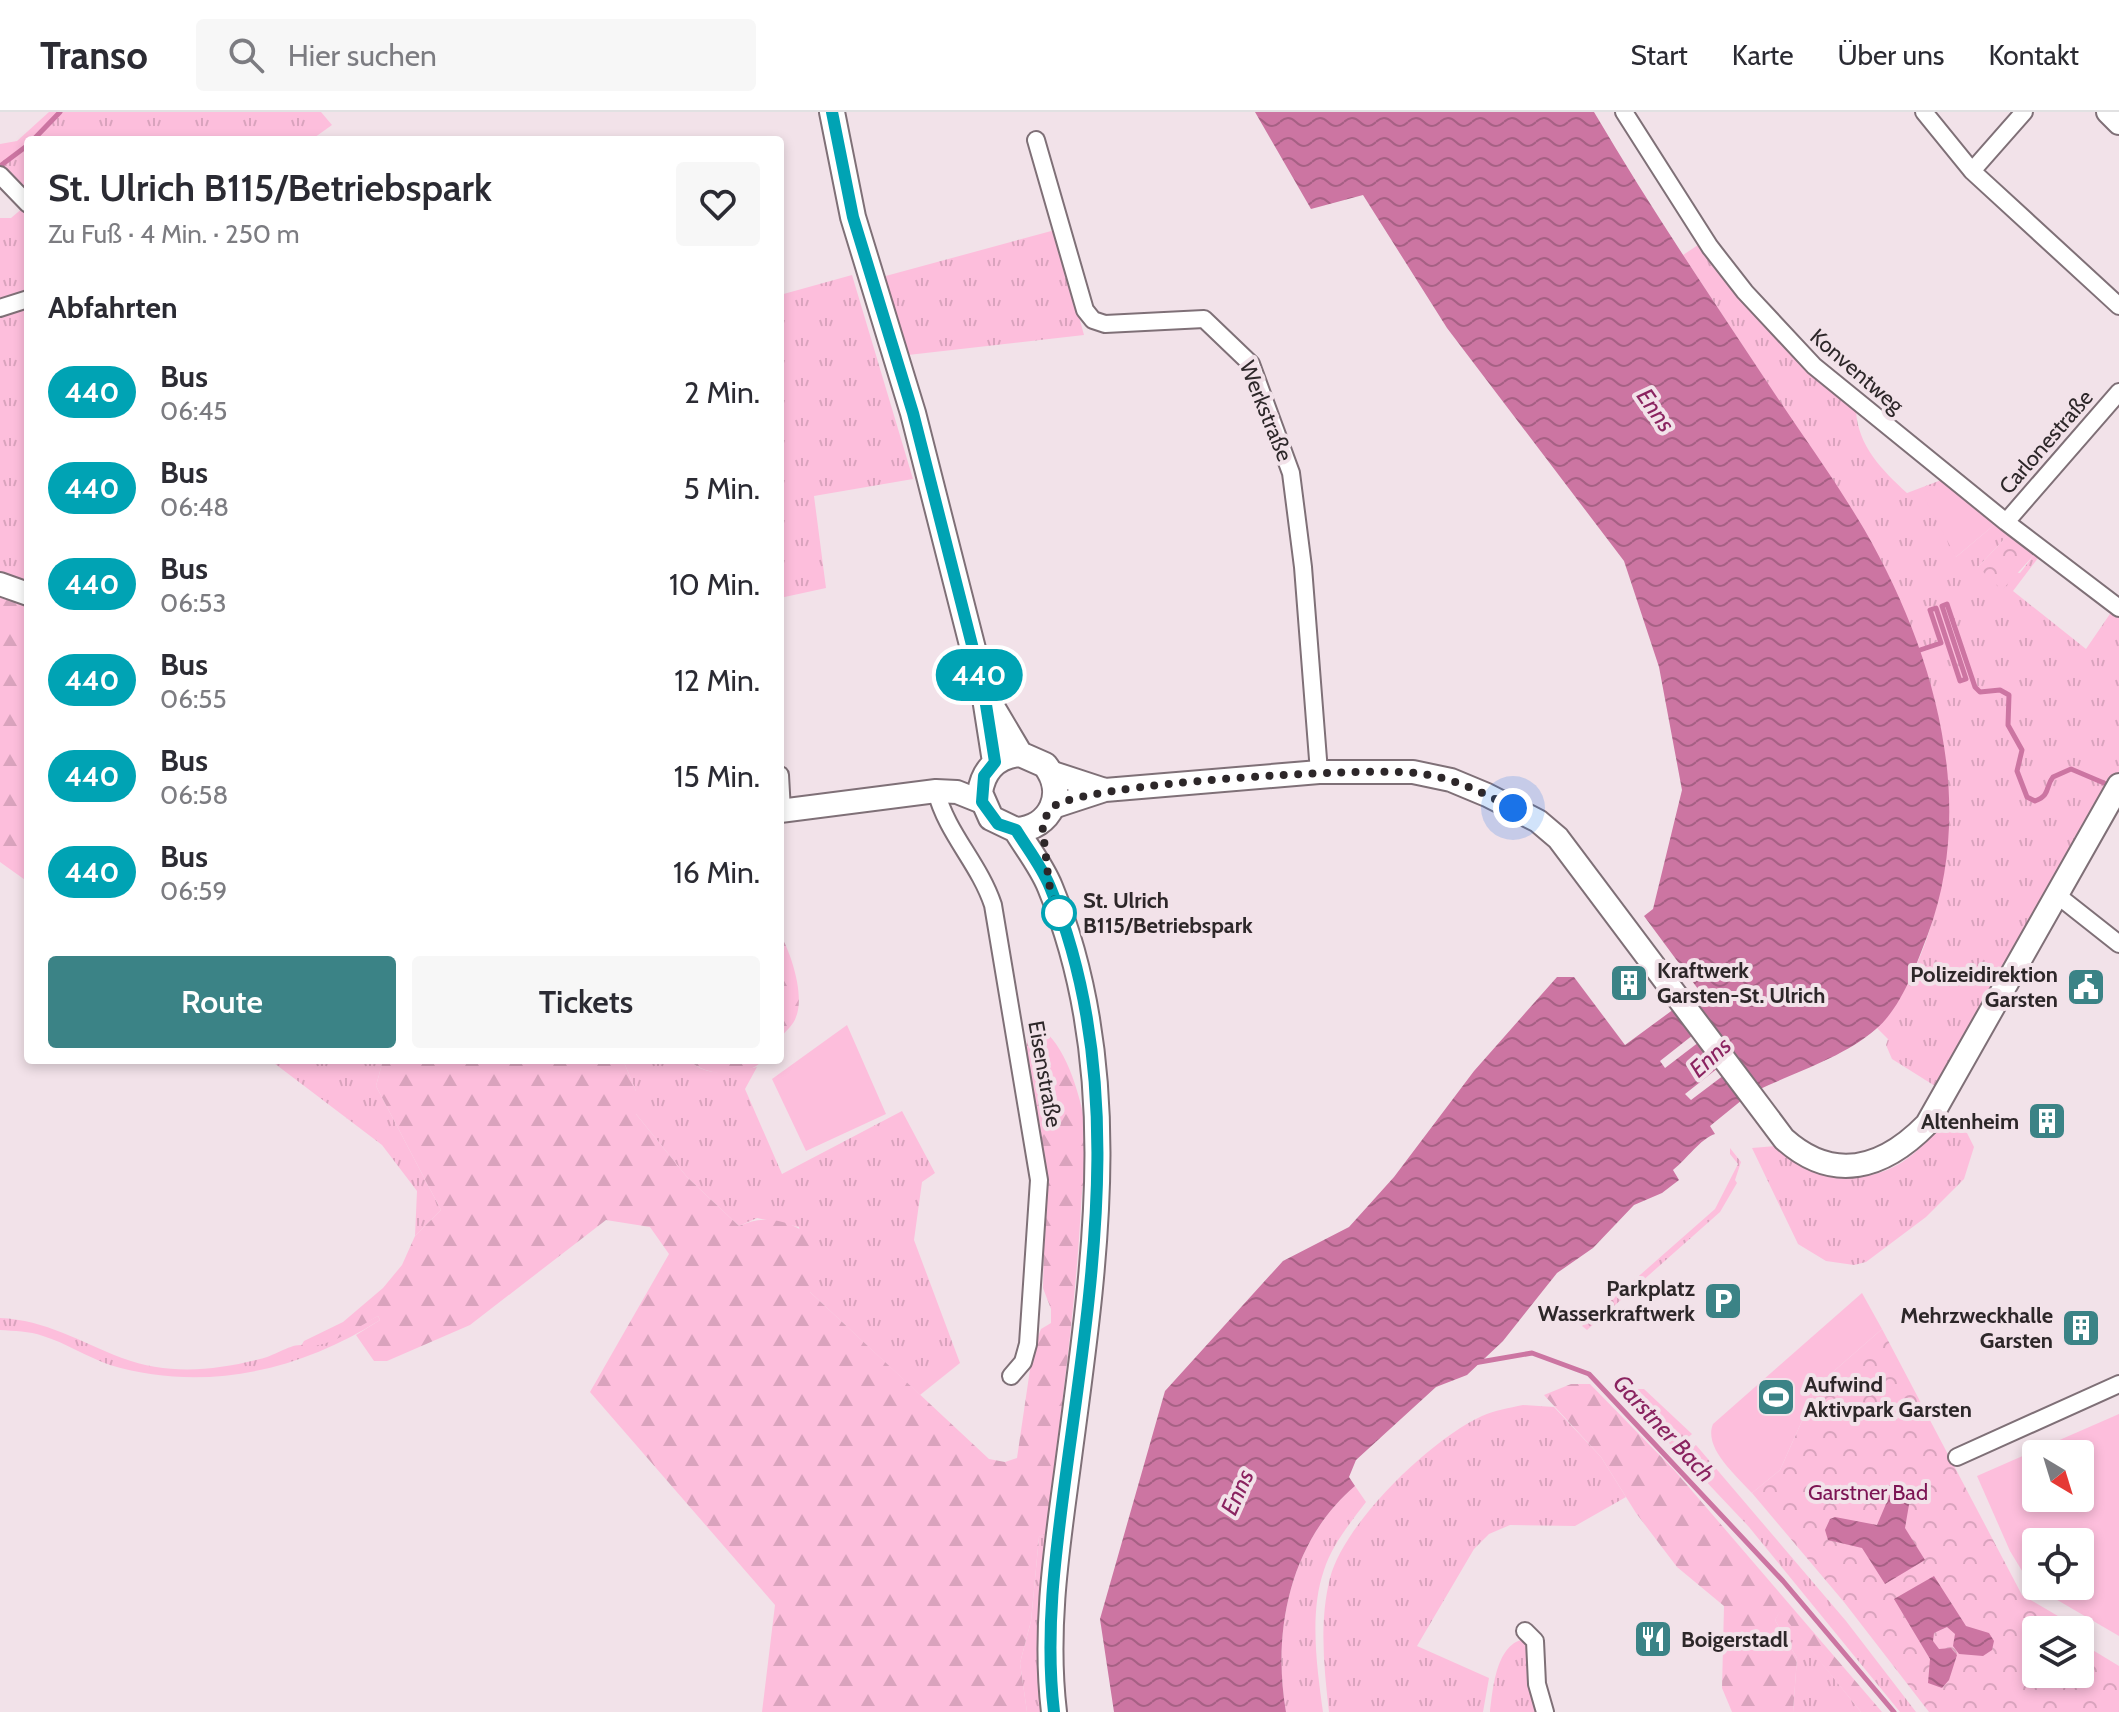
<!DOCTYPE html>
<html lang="de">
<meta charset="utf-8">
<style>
:root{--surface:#fff;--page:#f7f7f7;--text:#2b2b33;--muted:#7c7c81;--line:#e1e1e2;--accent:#3b8386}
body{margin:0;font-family:Cabin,sans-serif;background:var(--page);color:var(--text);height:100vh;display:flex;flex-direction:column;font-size:30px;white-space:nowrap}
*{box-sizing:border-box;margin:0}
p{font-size:26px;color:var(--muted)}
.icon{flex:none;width:44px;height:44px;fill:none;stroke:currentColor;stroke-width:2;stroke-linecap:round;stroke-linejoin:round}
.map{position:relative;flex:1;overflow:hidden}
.details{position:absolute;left:24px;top:24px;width:760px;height:928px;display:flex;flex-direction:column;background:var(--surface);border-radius:8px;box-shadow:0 4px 12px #0003}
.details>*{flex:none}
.badge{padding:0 16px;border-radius:26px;font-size:28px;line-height:52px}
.needle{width:52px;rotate:142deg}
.tools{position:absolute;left:2022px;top:1328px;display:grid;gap:16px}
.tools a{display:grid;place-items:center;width:72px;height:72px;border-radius:8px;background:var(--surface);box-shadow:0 4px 12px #0003;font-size:40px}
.you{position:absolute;width:40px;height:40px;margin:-20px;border:6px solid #fff;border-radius:50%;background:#1a73e8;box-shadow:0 0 0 12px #1a73e833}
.map>.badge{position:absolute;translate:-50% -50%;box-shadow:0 0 0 4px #fff}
h2{padding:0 24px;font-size:30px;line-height:72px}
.round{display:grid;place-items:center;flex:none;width:84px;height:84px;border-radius:8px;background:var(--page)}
.overview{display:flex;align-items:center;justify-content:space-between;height:136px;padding:0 24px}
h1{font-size:38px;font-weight:600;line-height:60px}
.cta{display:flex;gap:16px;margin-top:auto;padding:16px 24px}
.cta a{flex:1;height:92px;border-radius:8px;background:var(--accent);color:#fff;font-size:32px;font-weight:600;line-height:92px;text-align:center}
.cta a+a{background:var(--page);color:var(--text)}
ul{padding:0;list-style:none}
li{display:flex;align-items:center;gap:24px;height:96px;padding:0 24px}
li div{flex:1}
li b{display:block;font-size:30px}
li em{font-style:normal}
li .badge{min-width:88px;font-weight:700;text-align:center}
header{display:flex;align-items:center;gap:48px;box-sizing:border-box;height:112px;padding:0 40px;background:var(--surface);border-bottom:2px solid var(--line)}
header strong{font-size:38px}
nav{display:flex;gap:44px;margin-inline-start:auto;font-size:28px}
.search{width:560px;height:72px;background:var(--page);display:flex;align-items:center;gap:20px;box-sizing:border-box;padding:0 28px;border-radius:8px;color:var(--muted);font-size:30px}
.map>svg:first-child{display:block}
.grass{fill:url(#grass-tufts)}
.forest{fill:url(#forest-firs)}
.park{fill:url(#park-crowns);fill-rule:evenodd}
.pitch{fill:#fdbedc;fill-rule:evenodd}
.water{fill:url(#water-waves)}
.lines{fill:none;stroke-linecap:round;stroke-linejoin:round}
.stream{stroke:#cc75a2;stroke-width:5}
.street-casing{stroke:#7f7077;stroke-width:20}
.secondary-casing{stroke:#7f7077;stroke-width:26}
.primary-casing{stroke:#7f7077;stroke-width:28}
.street{stroke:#fff;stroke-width:16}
.secondary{stroke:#fff;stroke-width:22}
.primary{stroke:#fff;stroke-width:24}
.line-casing{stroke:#fff;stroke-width:18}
.line{stroke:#00a3b4;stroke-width:12}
.walk{stroke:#2d2729;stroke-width:8;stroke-dasharray:0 14.4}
.stop-dot{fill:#fff;stroke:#00a3b4;stroke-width:4}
.labels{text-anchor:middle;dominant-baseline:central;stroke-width:8;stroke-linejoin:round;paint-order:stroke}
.street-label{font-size:22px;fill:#2d2729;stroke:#f2e2e9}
.stop-label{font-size:22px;font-weight:bold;fill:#2d2729;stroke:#f2e2e9;text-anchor:start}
.poi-label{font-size:22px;font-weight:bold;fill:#2d2729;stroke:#f2e2e9;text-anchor:end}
.park-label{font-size:22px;fill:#7c1454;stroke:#f2e2e9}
.water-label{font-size:24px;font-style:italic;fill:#8a2360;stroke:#f2e2e9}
</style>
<header>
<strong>Transo</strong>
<div class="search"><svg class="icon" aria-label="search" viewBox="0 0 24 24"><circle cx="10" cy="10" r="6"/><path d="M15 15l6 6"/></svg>Hier suchen</div>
<nav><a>Start</a><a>Karte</a><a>Über uns</a><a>Kontakt</a></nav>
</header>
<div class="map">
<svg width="2119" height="1600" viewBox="0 0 2119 1600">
<defs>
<pattern id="grass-tufts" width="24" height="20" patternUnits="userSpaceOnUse" patternTransform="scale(2)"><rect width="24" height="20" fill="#fdbedc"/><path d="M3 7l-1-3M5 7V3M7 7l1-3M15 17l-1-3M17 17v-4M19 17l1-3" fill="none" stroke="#d9a3bd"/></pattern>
<pattern id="forest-firs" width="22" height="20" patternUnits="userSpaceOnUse" patternTransform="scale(2)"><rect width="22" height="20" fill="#fdbedc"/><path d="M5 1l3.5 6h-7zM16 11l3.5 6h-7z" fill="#d9a3bd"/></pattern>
<pattern id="park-crowns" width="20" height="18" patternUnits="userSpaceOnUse" patternTransform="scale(2)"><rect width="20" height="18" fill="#fdbedc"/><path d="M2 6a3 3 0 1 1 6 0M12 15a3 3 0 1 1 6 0" fill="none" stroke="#d9a3bd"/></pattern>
<pattern id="water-waves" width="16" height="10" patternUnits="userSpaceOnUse" patternTransform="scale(2)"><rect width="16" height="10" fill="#cc75a2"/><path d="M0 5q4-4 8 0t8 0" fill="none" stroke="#a66084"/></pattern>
</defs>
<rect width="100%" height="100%" fill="#f2e2e9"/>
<path class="grass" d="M49 0H321L332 13 311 28H28V85L0 57V32L17 29Z
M24 95 28 99V476L0 466V106H11Z
M1055 118 1084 223 908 243 882 165Z
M1701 131 1811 258 1856 299C1858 334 1882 358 1907 381L1944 367 1956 445 1994 413 2009 422 1978 455 2020 461 2034 443 2038 446 2013 479 2086 537 2112 499 2119 504V659L1943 970 1935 974 1892 947 1886 933 1888 927 1877 916C1911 878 1931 824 1941 774 1974 596 1890 457 1796 315 1759 258 1721 201 1683 143Z
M852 163 913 367 814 384 826 476 780 486V183Z
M270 948H383L376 974 441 1098 415 1124 417 1079 382 1033Z
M623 948H689C708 967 734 960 757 955L745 977 782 1062 902 999 935 1061 922 1070 914 1128 960 1251 920 1283 810 1180 799 1115 757 1106 739 1114 687 1065 636 1002V979Z
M1939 1013H1963L1974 1035 1964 1067 1926 1105 1866 1150 1854 1153 1826 1149 1798 1132 1752 1036 1776 1034C1837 1079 1895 1076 1939 1013Z
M1730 1036 1741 1050 1735 1068 1737 1071 1720 1100 1587 1218 1582 1214 1715 1097 1738 1052 1730 1042Z
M378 1204 380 1208C299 1259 204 1281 110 1253 87 1245 66 1231 43 1224 29 1219 14 1219 0 1218V1206C46 1208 80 1230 122 1246 168 1263 213 1259 260 1247 272 1245 289 1233 300 1233 328 1232 352 1218 378 1204Z
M1523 1293 1554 1295 1601 1345 1626 1385 1575 1414 1510 1413 1489 1422 1474 1437 1417 1534 1489 1566 1483 1600H1329C1324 1556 1319 1510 1330 1466 1344 1411 1431 1327 1482 1304 1495 1298 1509 1296 1523 1293Z
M1696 1333 1846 1509 1916 1600H1900L1749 1415 1683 1345Z
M1355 1374 1366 1390C1350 1411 1332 1433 1324 1458 1309 1501 1317 1556 1323 1600H1286C1272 1519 1290 1429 1355 1374Z
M1046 1422 1043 1600H1027L1020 1551 1031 1509 1039 1425Z
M1780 1499 1861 1600H1793L1797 1546 1775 1508Z
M1526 1527 1542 1600H1490C1493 1577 1496 1530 1526 1527Z"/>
<path class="forest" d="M0 483 28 492V770L0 750Z
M780 822C791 841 805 883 796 905 794 912 785 920 780 926Z
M1039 914C1066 934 1078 977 1085 1010 1090 1035 1082 1069 1081 1095 1075 1205 1059 1312 1046 1422L1039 1425 1031 1509 1020 1551 1027 1600H762L775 1493 590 1280 669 1142 650 1115 606 1108 470 1213 387 1249H374L356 1223 380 1208 378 1204C356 1216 326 1238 301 1234L304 1229 343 1210 383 1176 402 1153 415 1124 441 1098 376 974 383 948H623L636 979V1002L687 1065 739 1114C765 1102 791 1108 812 1126L810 1180 989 1347 1005 1350 1017 1346 1033 1237 1041 1217 1051 1211V1197L1043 1176 1045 1079 1026 936 1029 919Z
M689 948H763C747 967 705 965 689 948Z
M1571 1272H1590L1675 1359 1882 1600H1861L1780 1500 1775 1508 1797 1546 1793 1600H1732L1722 1576 1724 1494 1677 1455 1636 1401 1601 1345 1544 1283Z
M1633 1277H1644L1692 1322 1675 1337 1625 1287Z"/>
<path class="park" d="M2009 422 2034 443 2002 478 1978 455Z
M1882 1217 2022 1483 2092 1524 2086 1534 2119 1554V1600H1929L1844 1490 1752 1381 1780 1358 1818 1273ZM2036 1518H2080V1562H2036Z"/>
<path class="pitch" d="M1946 368 1994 413 1956 445 1923 383Z
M847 913 886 1002 806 1039 772 967Z
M1862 1181 1882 1217 1818 1273 1780 1358 1752 1381C1737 1364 1703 1336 1713 1312Z
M2119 1302V1524L2030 1472 2010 1439 1977 1364ZM2036 1342H2080V1386H2036ZM2036 1430H2080V1474H2036Z"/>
<path class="water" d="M1255 0H1594C1648 92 1708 181 1767 270 1799 319 1834 366 1864 417 1933 536 1978 688 1928 822 1916 853 1902 895 1876 917 1844 945 1796 960 1758 978L1688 886 1698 877 1644 804 1653 797 1682 678 1659 555 1624 449 1447 216 1363 83 1311 97Z
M1557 865H1574L1625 933 1674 897 1693 923 1660 949 1665 956 1699 930 1718 956 1685 982 1691 988 1724 963 1742 988 1710 1014 1715 1022C1700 1027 1687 1047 1673 1058L1679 1068 1662 1081 1634 1093 1593 1136 1557 1161 1503 1229 1467 1263 1436 1275 1356 1348 1349 1365 1355 1374C1290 1429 1272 1519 1286 1600H1114L1100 1507 1165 1279 1283 1149 1349 1115 1394 1065 1474 959Z
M1904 1371 1911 1381 1905 1416 1925 1448 1885 1472 1862 1436 1828 1428 1825 1418 1830 1407 1835 1405 1877 1413 1894 1373Z
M1934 1464 1966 1514 1989 1521 1994 1529 1992 1538 1983 1544 1959 1542 1953 1534 1955 1522 1947 1515 1934 1521 1933 1529 1939 1537 1951 1536 1957 1543 1949 1568 1942 1576 1928 1571 1930 1547 1894 1487Z"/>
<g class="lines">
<path class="stream" d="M33 28 60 0
M0 54 28 33
M1920 538 1941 531 1930 498 1936 496 1960 569 1966 567 1942 494 1947 492 1975 575 1980 580 2000 578 2009 583 2008 613 2022 638 2017 659 2027 685 2035 689C2051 683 2045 675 2053 665L2071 657 2104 671
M1474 1251 1532 1241 1589 1262 1783 1469 1894 1600"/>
<defs>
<path id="street" d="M1624 0 1710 135 1745 180 1814 254 2006 410 2119 496
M1924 0 1972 59 2119 194
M1036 28 1085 198 1093 208 1105 212 1204 207 1251 252 1291 361 1303 455 1319 660
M1972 59 2024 0
M0 63 28 92
M0 196 28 187
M2006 410 2119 280
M780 663 782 699
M936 679C947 722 979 751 993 793L1039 1068 1028 1232 1023 1250 1011 1264
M2057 783 2119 832
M1957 1345 2119 1272
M1525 1519 1535 1529 1537 1572 1545 1600"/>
<path id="secondary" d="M2108 0 2119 11
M0 472 28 482
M1050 660 1105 678
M1053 695 1105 678 1319 660H1413L1451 668 1487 683 1538 709 1558 726 1784 1027C1834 1072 1884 1056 1927 1012L2119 673
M780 699 936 679 957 680 982 690"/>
<path id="primary" d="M832 0 853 105 913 301 984 580 995 650
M991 593 1020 642 1045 653C1067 681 1051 716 1016 718L991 706 980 681C983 658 997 644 1020 642
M1016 718C1027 736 1042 755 1050 775 1127 961 1093 1162 1068 1353 1057 1435 1044 1517 1054 1600"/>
</defs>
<use href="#street" class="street-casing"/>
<use href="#secondary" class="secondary-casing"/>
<use href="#primary" class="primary-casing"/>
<use href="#street" class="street"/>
<use href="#secondary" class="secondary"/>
<use href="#primary" class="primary"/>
</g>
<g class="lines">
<defs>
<path id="line" d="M832 0 853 105 913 301 984 580 995 650 984 664 982 690 998 712 1016 718C1027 736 1042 755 1050 775 1126 959 1094 1158 1068 1347 1057 1431 1044 1515 1054 1600"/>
</defs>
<use href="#line" class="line-casing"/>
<use href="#line" class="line"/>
<path class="walk" d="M1059 801 1049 772 1042 710C1046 706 1049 698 1053 695 1082 671 1368 655 1416 661 1451 665 1482 680 1513 696"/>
</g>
<defs>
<symbol id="building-square" viewBox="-11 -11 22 22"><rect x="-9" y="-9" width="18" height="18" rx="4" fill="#3b8386" stroke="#f2e2e9"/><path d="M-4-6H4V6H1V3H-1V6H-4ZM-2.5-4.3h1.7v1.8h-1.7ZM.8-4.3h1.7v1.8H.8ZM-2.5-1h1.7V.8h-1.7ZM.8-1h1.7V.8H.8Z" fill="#fff"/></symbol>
<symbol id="civic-square" viewBox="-11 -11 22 22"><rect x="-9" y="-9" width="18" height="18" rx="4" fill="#3b8386" stroke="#f2e2e9"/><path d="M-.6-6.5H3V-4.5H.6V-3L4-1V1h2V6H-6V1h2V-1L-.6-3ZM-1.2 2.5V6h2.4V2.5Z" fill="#fff"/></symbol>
<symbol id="parking-square" viewBox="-11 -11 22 22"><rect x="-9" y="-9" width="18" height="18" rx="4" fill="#3b8386" stroke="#f2e2e9"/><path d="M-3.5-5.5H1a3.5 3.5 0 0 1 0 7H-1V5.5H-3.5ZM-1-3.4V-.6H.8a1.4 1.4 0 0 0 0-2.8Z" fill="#fff"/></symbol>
<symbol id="stadium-square" viewBox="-11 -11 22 22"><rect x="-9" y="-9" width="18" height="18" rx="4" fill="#3b8386" stroke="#f2e2e9"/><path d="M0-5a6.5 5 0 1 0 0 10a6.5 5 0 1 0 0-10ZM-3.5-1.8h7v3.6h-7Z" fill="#fff"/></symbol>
<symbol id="restaurant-square" viewBox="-11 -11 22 22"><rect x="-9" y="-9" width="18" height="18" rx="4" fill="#3b8386" stroke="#f2e2e9"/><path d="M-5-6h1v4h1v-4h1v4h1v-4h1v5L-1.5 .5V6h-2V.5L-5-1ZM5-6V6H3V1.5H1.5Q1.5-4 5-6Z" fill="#fff"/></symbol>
</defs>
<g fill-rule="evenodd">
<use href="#building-square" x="1607" y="849" width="44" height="44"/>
<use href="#civic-square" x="2064" y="853" width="44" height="44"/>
<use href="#building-square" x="2025" y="987" width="44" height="44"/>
<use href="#parking-square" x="1701" y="1167" width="44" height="44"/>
<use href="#building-square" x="2059" y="1194" width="44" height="44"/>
<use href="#stadium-square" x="1754" y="1263" width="44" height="44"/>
<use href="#restaurant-square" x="1631" y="1505" width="44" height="44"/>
</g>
<circle class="stop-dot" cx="1059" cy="801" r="16"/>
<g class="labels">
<g class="street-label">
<text transform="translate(1857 259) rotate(41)">Konventweg</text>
<text transform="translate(1266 299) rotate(68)">Werkstraße</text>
<text transform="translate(2046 330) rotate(-49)">Carlonestraße</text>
<text transform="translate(1045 962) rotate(80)">Eisenstraße</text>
</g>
<g class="stop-label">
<text x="1083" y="788">St. Ulrich<tspan x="1083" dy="25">B115/Betriebspark</tspan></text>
</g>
<g class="poi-label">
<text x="1657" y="858" text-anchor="start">Kraftwerk<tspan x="1657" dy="25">Garsten-St. Ulrich</tspan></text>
<text x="2058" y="862">Polizeidirektion<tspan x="2058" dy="25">Garsten</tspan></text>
<text x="2019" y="1009">Altenheim</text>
<text x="1695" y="1176">Parkplatz<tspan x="1695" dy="25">Wasserkraftwerk</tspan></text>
<text x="2053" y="1203">Mehrzweckhalle<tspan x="2053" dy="25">Garsten</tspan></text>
<text x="1804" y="1272" text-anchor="start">Aufwind<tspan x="1804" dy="25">Aktivpark Garsten</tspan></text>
<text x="1681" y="1527" text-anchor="start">Boigerstadl</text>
</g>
<g class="park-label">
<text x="1868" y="1380">Garstner Bad</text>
</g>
<g class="water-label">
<text transform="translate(1656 298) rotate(55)">Enns</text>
<text transform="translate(1710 945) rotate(-42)">Enns</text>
<text transform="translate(1664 1316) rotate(47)">Garstner Bach</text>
<text transform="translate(1237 1380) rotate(-66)">Enns</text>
</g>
</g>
</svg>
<div class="tools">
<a><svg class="needle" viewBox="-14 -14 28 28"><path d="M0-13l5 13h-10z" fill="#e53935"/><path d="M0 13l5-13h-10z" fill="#7c7c81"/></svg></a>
<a><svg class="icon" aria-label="locate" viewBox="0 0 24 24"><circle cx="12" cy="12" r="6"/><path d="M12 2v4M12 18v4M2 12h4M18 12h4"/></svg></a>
<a><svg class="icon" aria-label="layers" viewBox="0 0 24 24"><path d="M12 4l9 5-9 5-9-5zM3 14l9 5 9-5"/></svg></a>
</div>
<div class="you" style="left:1513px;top:696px"></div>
<b class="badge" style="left:979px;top:563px;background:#00a3b4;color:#fff">440</b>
<section class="details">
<div class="overview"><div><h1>St. Ulrich B115/Betriebspark</h1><p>Zu Fuß · 4 Min. · 250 m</p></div><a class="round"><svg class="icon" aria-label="heart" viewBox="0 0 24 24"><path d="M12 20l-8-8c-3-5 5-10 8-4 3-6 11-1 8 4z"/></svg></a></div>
<h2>Abfahrten</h2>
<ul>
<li><span class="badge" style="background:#00a3b4;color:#fff">440</span><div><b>Bus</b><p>06:45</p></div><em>2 Min.</em></li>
<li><span class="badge" style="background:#00a3b4;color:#fff">440</span><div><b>Bus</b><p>06:48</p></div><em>5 Min.</em></li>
<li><span class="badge" style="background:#00a3b4;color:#fff">440</span><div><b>Bus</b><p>06:53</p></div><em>10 Min.</em></li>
<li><span class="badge" style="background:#00a3b4;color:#fff">440</span><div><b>Bus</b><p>06:55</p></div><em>12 Min.</em></li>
<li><span class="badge" style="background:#00a3b4;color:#fff">440</span><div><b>Bus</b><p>06:58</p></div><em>15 Min.</em></li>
<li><span class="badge" style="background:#00a3b4;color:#fff">440</span><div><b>Bus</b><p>06:59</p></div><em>16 Min.</em></li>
</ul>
<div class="cta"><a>Route</a><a>Tickets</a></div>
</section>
</div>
